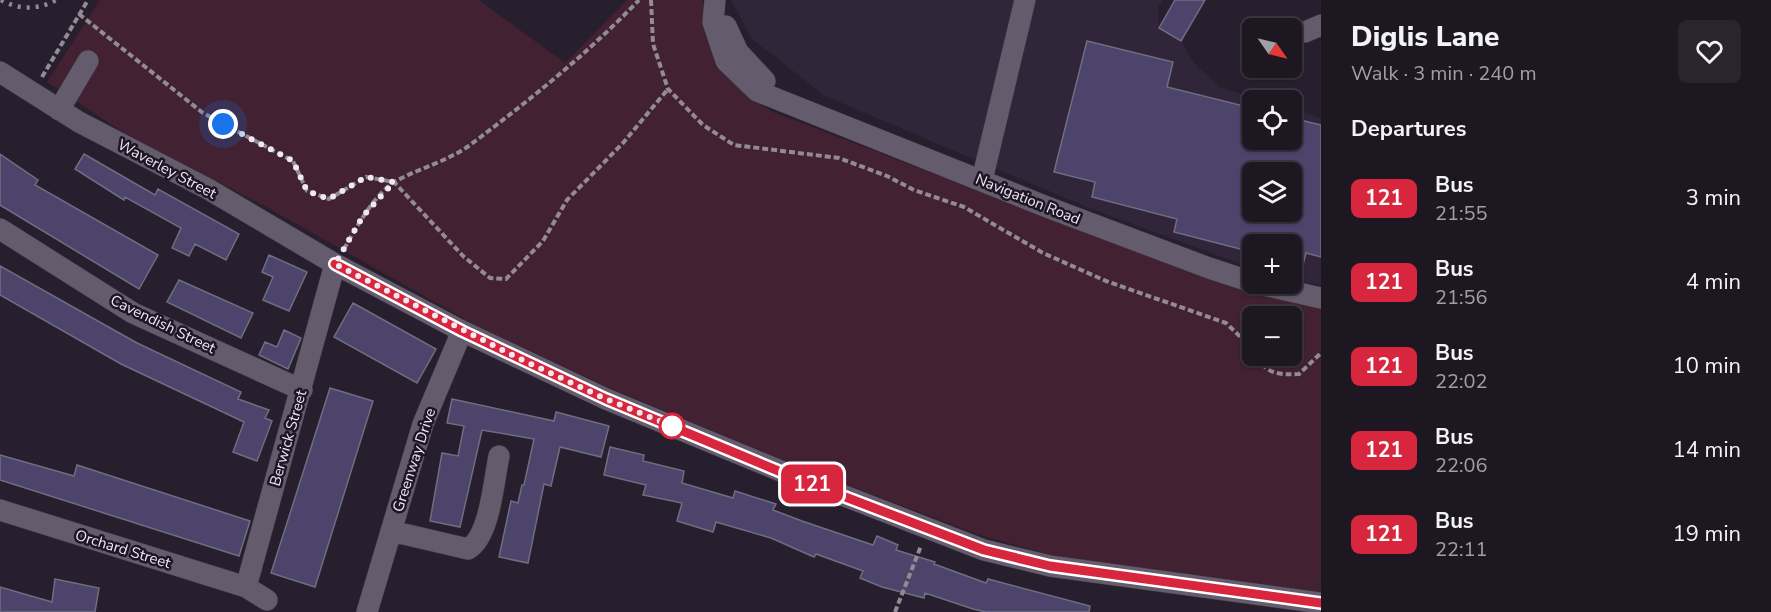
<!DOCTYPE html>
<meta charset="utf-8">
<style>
:root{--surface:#1d1722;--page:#2a242f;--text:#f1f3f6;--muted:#a09fa5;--line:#3b3640}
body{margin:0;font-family:"Nunito Sans",sans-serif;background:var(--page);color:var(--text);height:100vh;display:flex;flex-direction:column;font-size:22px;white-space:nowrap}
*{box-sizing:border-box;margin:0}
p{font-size:20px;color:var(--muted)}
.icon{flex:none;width:33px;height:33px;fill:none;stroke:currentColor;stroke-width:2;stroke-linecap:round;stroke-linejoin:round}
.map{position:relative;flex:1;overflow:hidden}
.side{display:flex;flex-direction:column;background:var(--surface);width:450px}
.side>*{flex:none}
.badge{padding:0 12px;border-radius:9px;font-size:21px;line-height:39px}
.needle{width:39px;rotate:124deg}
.buttons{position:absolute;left:1242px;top:18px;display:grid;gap:12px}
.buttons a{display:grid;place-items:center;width:60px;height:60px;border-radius:9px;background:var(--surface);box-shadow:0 2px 4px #0004,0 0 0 2px var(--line);font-size:30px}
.you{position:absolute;width:30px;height:30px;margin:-15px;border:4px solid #fff;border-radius:50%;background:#1a73e8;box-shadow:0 0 0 9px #1a73e833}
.map>.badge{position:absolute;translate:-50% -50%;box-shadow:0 0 0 3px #fff}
h2{padding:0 30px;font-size:22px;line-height:54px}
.round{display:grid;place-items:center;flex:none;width:63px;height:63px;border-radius:9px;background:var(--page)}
.summary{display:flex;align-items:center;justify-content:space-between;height:102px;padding:0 30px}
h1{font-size:28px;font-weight:800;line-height:45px}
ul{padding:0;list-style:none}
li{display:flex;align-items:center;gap:18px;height:84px;padding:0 30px}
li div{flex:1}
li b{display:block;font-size:22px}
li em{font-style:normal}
li .badge{min-width:66px;font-weight:700;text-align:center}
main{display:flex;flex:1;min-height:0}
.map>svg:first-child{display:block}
.built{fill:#312539;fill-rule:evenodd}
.green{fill:#412132;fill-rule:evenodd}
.building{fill:#4c446b;stroke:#706d80;stroke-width:1.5;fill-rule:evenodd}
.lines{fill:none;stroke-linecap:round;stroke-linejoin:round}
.minor-casing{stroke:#413a46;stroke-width:22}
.path{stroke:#928b96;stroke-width:4;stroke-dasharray:6 3;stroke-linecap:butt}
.minor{stroke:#645b6c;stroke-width:21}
.rail{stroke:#928b97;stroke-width:4.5;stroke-dasharray:3 6;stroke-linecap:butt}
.line-casing{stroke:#fff;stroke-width:14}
.line{stroke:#d7263d;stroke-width:9}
.walk{stroke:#eee8f2;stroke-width:6;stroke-dasharray:0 10.8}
.stop-dot{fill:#fff;stroke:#d7263d;stroke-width:3}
.labels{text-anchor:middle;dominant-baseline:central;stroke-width:5;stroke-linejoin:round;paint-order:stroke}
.street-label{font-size:15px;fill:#eee8f2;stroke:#1e1624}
</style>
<main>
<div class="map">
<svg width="1321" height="612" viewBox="0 0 1321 612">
<rect width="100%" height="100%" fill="#271f2d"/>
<path class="built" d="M731 0H1163L1158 8 1159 28 1181 41 1194 63 1221 88 1263 100H1252V140H1292V109L1321 118V285L1292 280V244H1252V268L1089 208 825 96 752 39ZM1252 172H1292V212H1252Z"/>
<path class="green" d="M100 0H479L565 63 627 0H702L715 66 752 99 773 112 1183 269 1263 296 1321 307V592L1055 556 982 536 800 467 610 388 479 327 261 204 124 133 47 82ZM1252 316H1292V356H1252Z"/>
<path class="building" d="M1175 0H1205L1181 41 1159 28Z
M1087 41 1173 62 1167 87 1252 108V140H1292V118L1321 125V257L1306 253 1299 280 1292 278V244H1252V252L1174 232 1177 219 1092 197 1095 182 1054 172ZM1252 172H1292V212H1252Z
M0 154 38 180 35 185 158 255 139 289 0 205Z
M84 154 155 195 158 189 239 234 226 260 195 244 189 256 172 248 181 228 125 197 124 200 75 169Z
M269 255 307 272 289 311 263 300 273 277 262 272Z
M0 266 137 343 241 392 238 399 269 410 265 418 272 421 257 461 233 452 244 422 121 364 0 295Z
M179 280 253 313 241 338 167 302Z
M353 303 436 349 417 383 334 337Z
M284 330 301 338 288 369 259 355 265 342 277 347Z
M330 388 373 401 315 587 271 573Z
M452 399 554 421 556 412 609 426 601 457 560 447 551 486 544 484 528 563 499 557 511 501 518 503 522 485H524L534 439 482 430 460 527 430 521 442 453 458 456 464 426 447 423Z
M610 447 644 455 643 461 684 471 682 483 733 498 735 491 776 504 773 510 802 521 873 545 877 536 898 545 896 550 935 562 934 564 986 583 988 579 1090 606 1089 612H986L973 609 925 593 924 598 882 587 860 578 863 571 816 554 814 557 771 538 716 522 713 532 677 521 682 503 643 495 646 485 604 475Z
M0 455 74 476 77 465 250 521 239 556 0 480Z
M55 579 99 588 95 612H0V587L52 602Z"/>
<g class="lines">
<defs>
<path id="minor" d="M715 0 713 22 726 61 757 91 1047 207 1209 268 1252 282
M726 26 738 52 765 81
M1305 32 1321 25
M0 72 79 122 208 189 335 264 462 331 606 399 793 476 984 550 1050 566 1321 603
M59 110 88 61
M982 180 1025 0
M0 229 133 313 302 390
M1259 284 1321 298
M0 510 246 587
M391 531 468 549C490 537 494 479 499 456
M267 600 246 587 335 264
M367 612 423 424 462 331"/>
</defs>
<use href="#minor" class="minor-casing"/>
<path class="path" d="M651 0 653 44 668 89 703 125 734 145 839 158 887 176 914 190 964 207 1043 253 1106 281 1226 323 1252 348
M79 14 203 113 293 161 307 191 329 199 366 177 394 182 463 256 490 278 506 279 543 241 567 200 623 143 668 89
M42 77 88 0
M344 249C356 228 375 193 396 181 420 168 448 161 470 145 530 100 587 54 639 0
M1257 356C1266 374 1279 375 1299 374L1321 353
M895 612 921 546"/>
<use href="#minor" class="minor"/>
<path class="rail" d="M1 0C18 10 39 10 56 0"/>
</g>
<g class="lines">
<defs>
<path id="line" d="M335 264 462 331 606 399 793 477 984 550 1050 566 1321 603"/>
</defs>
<use href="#line" class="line-casing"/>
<use href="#line" class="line"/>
<path class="walk" d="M223 124 293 161 307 191 329 199 366 177 394 182 363 216 335 264 516 357 606 399 672 426"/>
</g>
<circle class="stop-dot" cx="672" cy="426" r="12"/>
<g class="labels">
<g class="street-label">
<text transform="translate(167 169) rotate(28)">Waverley Street</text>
<text transform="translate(1028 199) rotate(22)">Navigation Road</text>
<text transform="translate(163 324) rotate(26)">Cavendish Street</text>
<text transform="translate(288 438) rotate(-74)">Berwick Street</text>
<text transform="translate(414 460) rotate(-72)">Greenway Drive</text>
<text transform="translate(123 549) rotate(17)">Orchard Street</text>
</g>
</g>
</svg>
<div class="buttons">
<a><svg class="needle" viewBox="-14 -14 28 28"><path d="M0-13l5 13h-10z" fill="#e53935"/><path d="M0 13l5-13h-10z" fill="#a09fa5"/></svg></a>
<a><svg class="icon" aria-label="locate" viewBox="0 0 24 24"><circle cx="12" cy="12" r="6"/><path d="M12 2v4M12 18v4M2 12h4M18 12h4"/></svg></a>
<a><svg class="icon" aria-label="layers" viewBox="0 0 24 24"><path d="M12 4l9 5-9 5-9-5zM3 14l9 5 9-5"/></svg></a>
<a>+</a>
<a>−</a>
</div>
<div class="you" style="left:223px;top:124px"></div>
<b class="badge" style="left:812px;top:484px;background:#d7263d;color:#fff">121</b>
</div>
<section class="side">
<div class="summary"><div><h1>Diglis Lane</h1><p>Walk · 3 min · 240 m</p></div><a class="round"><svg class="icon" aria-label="heart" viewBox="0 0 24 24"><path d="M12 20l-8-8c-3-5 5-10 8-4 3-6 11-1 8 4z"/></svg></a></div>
<h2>Departures</h2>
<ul>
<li><span class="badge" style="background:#d7263d;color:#fff">121</span><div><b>Bus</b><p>21:55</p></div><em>3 min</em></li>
<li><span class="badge" style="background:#d7263d;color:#fff">121</span><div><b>Bus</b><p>21:56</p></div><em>4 min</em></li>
<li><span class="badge" style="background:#d7263d;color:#fff">121</span><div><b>Bus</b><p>22:02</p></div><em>10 min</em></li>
<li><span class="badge" style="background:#d7263d;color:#fff">121</span><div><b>Bus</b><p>22:06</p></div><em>14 min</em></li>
<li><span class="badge" style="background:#d7263d;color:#fff">121</span><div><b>Bus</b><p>22:11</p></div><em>19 min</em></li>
</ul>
</section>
</main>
